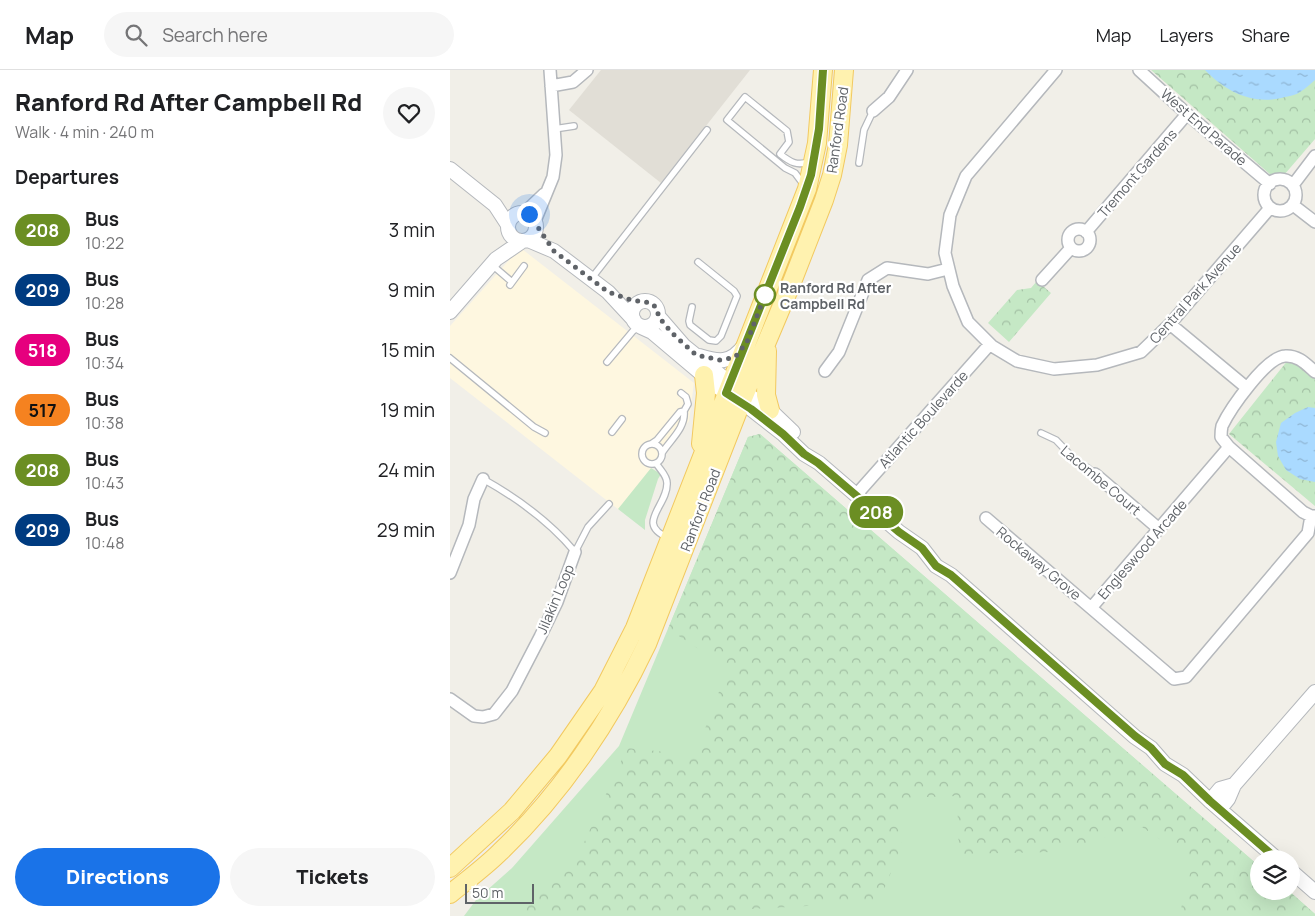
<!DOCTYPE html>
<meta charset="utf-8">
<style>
:root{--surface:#fff;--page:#f6f6f6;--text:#202124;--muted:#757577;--line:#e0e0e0;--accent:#1a73e8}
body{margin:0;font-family:Manrope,sans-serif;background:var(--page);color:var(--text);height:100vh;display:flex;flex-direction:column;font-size:19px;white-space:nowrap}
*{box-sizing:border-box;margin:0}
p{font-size:16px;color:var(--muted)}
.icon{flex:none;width:28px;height:28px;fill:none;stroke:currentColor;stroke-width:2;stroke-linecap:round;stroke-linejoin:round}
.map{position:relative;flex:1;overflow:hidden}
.drawer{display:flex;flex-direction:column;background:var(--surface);width:450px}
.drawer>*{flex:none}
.badge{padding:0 10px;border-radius:16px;font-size:18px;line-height:32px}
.fabs{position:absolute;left:800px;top:780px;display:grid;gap:10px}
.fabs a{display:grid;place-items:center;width:50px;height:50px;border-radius:50%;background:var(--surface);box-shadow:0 5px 20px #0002;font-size:25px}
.scale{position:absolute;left:15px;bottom:12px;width:69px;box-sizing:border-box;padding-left:5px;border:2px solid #5f6368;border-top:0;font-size:14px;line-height:18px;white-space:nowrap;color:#5f6368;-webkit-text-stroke:4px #fff;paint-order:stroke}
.you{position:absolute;width:25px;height:25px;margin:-12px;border:4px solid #fff;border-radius:50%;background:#1a73e8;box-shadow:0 0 0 8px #1a73e833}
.map>.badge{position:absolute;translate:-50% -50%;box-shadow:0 0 0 2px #fff}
h2{padding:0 15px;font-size:19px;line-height:45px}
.round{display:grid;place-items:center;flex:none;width:52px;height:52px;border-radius:26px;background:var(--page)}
.headline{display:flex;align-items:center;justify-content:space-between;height:85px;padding:0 15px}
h1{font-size:24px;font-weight:800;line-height:38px}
.action{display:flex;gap:10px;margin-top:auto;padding:10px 15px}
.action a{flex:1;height:58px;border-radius:30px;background:var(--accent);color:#fff;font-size:20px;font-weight:800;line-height:58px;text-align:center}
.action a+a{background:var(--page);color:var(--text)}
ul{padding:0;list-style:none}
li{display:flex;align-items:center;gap:15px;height:60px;padding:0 15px}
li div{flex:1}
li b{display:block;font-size:19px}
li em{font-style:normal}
li .badge{min-width:55px;font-weight:700;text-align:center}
header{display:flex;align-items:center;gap:30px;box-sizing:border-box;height:70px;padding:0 25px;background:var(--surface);border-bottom:1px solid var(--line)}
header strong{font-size:24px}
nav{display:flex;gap:28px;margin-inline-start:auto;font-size:18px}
.search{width:350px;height:45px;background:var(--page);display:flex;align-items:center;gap:12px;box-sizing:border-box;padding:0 18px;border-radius:28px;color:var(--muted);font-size:19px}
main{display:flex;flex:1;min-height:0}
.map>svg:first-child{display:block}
.commercial{fill:#fef7e0}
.education{fill:#e1ded6}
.green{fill:#c5e8c5}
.forest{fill:url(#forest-crowns)}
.water{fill:url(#water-ripples)}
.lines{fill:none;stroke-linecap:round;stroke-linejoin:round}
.service-casing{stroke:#b5b8bc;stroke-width:8}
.minor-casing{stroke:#b5b8bc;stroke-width:14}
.tertiary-casing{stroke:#b5b8bc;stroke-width:16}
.primary-casing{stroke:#f2c960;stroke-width:20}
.service{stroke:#fff;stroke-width:5.5}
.minor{stroke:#fff;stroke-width:11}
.tertiary{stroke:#fff;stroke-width:14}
.primary{stroke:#fff2af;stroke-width:18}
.line-casing{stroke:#fff;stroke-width:11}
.line{stroke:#6b8e23;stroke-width:8}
.walk{stroke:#5f6368;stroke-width:5;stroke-dasharray:0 9}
.stop-dot{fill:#fff;stroke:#6b8e23;stroke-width:2.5}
.labels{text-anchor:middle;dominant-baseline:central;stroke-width:4.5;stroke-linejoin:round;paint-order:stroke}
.street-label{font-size:14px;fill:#5f6368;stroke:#fff}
.stop-label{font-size:14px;font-weight:bold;fill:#5f6368;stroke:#fff;text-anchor:start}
</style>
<header>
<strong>Map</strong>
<div class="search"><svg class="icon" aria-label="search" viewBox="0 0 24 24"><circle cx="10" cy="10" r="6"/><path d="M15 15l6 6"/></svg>Search here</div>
<nav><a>Map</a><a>Layers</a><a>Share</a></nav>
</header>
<main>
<section class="drawer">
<div class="headline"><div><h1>Ranford Rd After Campbell Rd</h1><p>Walk · 4 min · 240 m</p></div><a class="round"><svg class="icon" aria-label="heart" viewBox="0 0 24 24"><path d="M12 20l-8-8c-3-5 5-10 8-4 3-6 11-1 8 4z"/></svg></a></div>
<h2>Departures</h2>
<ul>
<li><span class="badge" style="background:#6b8e23;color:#fff">208</span><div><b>Bus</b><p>10:22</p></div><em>3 min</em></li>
<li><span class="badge" style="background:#003b80;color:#fff">209</span><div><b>Bus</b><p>10:28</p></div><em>9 min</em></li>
<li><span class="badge" style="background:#e6007e;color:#fff">518</span><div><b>Bus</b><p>10:34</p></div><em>15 min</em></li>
<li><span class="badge" style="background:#f58220;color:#111">517</span><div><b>Bus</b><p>10:38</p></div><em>19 min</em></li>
<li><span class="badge" style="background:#6b8e23;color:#fff">208</span><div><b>Bus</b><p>10:43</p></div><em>24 min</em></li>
<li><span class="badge" style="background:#003b80;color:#fff">209</span><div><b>Bus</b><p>10:48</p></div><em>29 min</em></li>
</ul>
<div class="action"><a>Directions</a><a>Tickets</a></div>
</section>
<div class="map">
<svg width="865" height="846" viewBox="0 0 865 846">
<defs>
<pattern id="forest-crowns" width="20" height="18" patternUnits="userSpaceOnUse" patternTransform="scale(1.25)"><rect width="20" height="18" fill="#c5e8c5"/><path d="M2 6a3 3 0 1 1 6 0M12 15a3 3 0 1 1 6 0" fill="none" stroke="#a3c0a4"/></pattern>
<pattern id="water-ripples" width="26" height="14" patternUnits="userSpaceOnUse" patternTransform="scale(1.25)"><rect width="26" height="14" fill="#aadaff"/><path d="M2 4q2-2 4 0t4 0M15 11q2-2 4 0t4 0" fill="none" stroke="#8eb4d2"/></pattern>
</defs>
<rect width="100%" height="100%" fill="#f1efe8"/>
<path class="commercial" d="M72 179 244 313 239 351 169 440 0 308V256L68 180Z"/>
<path class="education" d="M151 0H300L211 113 119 40Z"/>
<path class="green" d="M310 364 809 796V821H839L865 844V846H14L26 830 62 798 169 676 298 367Z
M201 398 211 404 208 409 195 450V460L168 439Z"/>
<path class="forest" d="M701 0H865V69L834 105 822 106Z
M587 211 601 223 559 272 538 253 567 220 581 218Z
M842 285 865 304V436L779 364Z
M310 364 809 796V821H839L865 844V846H729L743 792 692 757 604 782 509 784 507 726 449 728 452 775 429 832 175 846H87L66 837 127 788 177 678 245 685 278 598 218 559 298 367Z"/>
<path class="water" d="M755 0H865V10C860 14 855 19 850 22 846 25 840 26 835 27 804 36 776 22 755 0Z
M858 337 865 338V412L850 409 836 400 828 386 826 372 831 353 845 343Z"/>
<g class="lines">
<defs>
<path id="service" d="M104 59 124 56
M409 93 414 60 423 41
M354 115 345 103 335 98 277 50 295 27 337 61 339 72 330 84C340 92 348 97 360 91
M41 194 62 212
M141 209 257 60
M60 215 74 196
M242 237 239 251 240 255 259 270 266 271 271 266 287 226 284 221 248 192
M0 288 84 357 95 363
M157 292 183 261 190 256
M162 362 172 349
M591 363 606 370 627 392 638 398 645 404
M201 374 207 370 230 342 234 341 238 334 236 327 231 323
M192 384a10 10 0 1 1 20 0a10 10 0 1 1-20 0Z
M212 383C220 370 236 358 234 341
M206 393C210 400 217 405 217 413 218 436 184 454 219 468
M33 409C67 428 100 452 125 482L138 457 159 434"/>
<path id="minor" d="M606 0 516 106 500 145 495 183 503 216 518 252 542 276 567 291 604 299 647 295 691 282 720 254 820 138
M689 0 737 44 820 114
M101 16 123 12 137 0
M423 41 439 27 457 0
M814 125a16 16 0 1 1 32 0a16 16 0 1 1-32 0Z
M843 115 865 86
M843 135 865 152
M74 143 94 124
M85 151 103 107 106 85 100 0
M618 170a11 11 0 1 1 22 0a11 11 0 1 1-22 0Z
M636 162 737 44
M592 210 621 178
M720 254 797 318
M375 301 389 282 418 210 437 198 478 204 498 199
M865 302C856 294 848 285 835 286 816 287 780 339 772 356 771 360 771 363 771 367L779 377 853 442 861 446H865
M779 377 641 538 724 609 736 607 858 463 861 446
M645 404 709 459
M406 425 540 274
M536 448 641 538
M0 503 19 455 24 429 33 409
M0 629 24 646 33 647 44 644 62 621 90 567 107 532 125 482"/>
<path id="tertiary" d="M0 99 45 135 58 155
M58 157a14 14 0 1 1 28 0a14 14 0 1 1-28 0Z
M78 170 104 181 158 222 184 250
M182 244a13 13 0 1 1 26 0a13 13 0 1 1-26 0Z
M0 242 46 189 71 172
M208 246 234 276 270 305 320 340 343 362
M191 257 202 262 266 316 301 339 333 364 354 384 369 393 449 462 472 478 486 496 501 505 685 667 701 678 715 694 733 705 760 731 827 789
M249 286C269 292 280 294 294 276
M760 731 770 719 784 715
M770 739 778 729 784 715 865 622
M841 801 865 822"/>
<path id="primary" d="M317 281 316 325 320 340
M251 374 256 323 254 305
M0 798 62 741 108 686 153 621 185 558 357 119 367 73 373 0
M0 824C17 810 35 797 50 782 111 724 161 650 197 574L291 333 342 212 374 130 382 105 388 75 394 0"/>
</defs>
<use href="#service" class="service-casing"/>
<use href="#minor" class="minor-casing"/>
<use href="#tertiary" class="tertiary-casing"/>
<use href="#primary" class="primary-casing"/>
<use href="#service" class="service"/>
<use href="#minor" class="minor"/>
<use href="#tertiary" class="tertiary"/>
<use href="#primary" class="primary"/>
</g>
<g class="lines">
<defs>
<path id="line" d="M373 0 369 59 361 105 350 137 276 323 301 339 333 364 354 384 368 393 449 462 472 478 486 496 501 505 685 666 701 678 715 694 733 705 760 731 827 789"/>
</defs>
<use href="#line" class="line-casing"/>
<use href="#line" class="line"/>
<path class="walk" d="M79 144 83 147 87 156 104 181 158 222 181 230 196 232 203 234 208 241V246L222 263 246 285 270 290 282 288 286 286 297 272 315 225"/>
</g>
<circle class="stop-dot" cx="315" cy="225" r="10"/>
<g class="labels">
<g class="street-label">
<text transform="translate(754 57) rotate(41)">West End Parade</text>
<text transform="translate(387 60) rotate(-82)">Ranford Road</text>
<text transform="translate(687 103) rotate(-49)">Tremont Gardens</text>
<text transform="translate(745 223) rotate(-48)">Central Park Avenue</text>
<text transform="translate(473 349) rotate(-48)">Atlantic Boulevarde</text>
<text transform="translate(651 410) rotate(40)">Lacombe Court</text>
<text transform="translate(250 440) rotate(-69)">Ranford Road</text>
<text transform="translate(692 479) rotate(-49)">Engleswood Arcade</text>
<text transform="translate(589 493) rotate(40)">Rockaway Grove</text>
<text transform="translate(105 529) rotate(-67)">Jilakin Loop</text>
</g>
<g class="stop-label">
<text x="330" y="217">Ranford Rd After<tspan x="330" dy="16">Campbell Rd</tspan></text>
</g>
</g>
</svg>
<div class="fabs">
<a><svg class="icon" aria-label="layers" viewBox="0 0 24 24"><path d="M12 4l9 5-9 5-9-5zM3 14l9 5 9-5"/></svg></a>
</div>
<div class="scale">50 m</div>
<div class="you" style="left:79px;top:144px"></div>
<b class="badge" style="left:426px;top:442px;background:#6b8e23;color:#fff">208</b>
</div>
</main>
